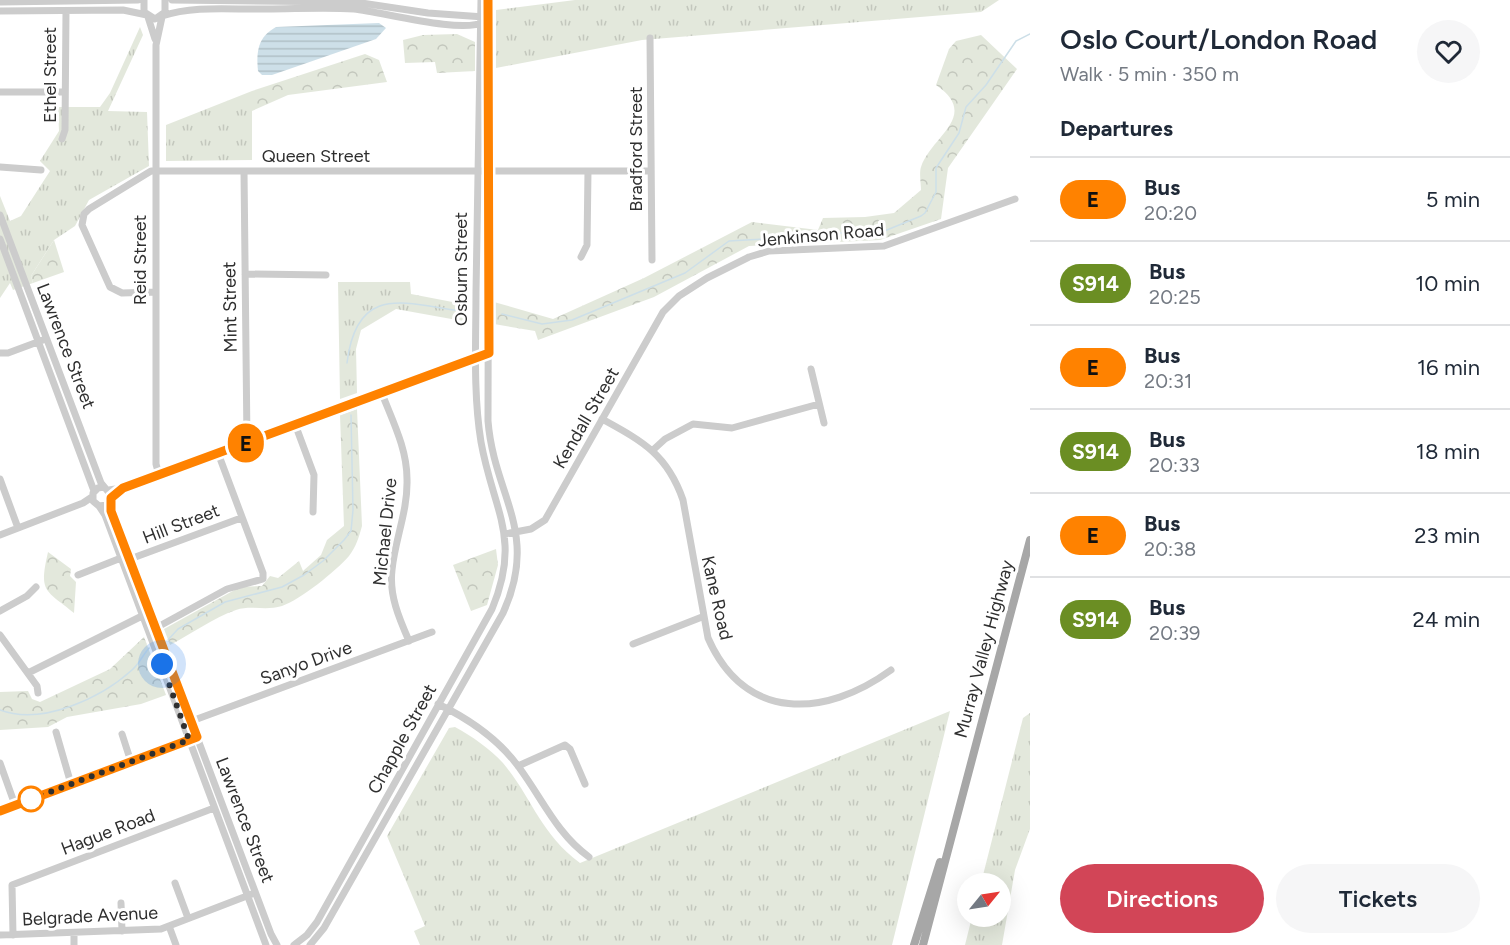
<!DOCTYPE html>
<meta charset="utf-8">
<style>
:root{--surface:#fff;--page:#f6f6f7;--text:#1f2937;--muted:#747a83;--line:#e0e1e3;--accent:#d24557}
body{margin:0;font-family:Figtree,sans-serif;background:var(--page);color:var(--text);height:100vh;display:flex;flex-direction:column;font-size:22px;white-space:nowrap}
*{box-sizing:border-box;margin:0}
p{font-size:20px;color:var(--muted)}
.icon{flex:none;width:33px;height:33px;fill:none;stroke:currentColor;stroke-width:2;stroke-linecap:round;stroke-linejoin:round}
.map{position:relative;flex:1;overflow:hidden}
.panel{display:flex;flex-direction:column;background:var(--surface);width:480px}
.panel>*{flex:none}
.badge{padding:0 12px;border-radius:20px;font-size:21px;line-height:39px}
.needle{width:39px;rotate:60deg}
.tools{position:absolute;left:957px;top:873px;display:grid;gap:12px}
.tools a{display:grid;place-items:center;width:54px;height:54px;border-radius:50%;background:var(--surface);box-shadow:0 6px 24px #0002;font-size:30px}
.you{position:absolute;width:30px;height:30px;margin:-15px;border:4px solid #fff;border-radius:50%;background:#1a73e8;box-shadow:0 0 0 9px #1a73e833}
.map>.badge{position:absolute;translate:-50% -50%;box-shadow:0 0 0 3px #fff}
h2{padding:0 30px;font-size:22px;line-height:54px}
.round{display:grid;place-items:center;flex:none;width:63px;height:63px;border-radius:32px;background:var(--page)}
.headline{display:flex;align-items:center;justify-content:space-between;height:102px;padding:0 30px}
h1{font-size:28px;font-weight:600;line-height:45px}
.button{display:flex;gap:12px;margin-top:auto;padding:12px 30px}
.button a{flex:1;height:69px;border-radius:36px;background:var(--accent);color:#fff;font-size:24px;font-weight:600;line-height:69px;text-align:center}
.button a+a{background:var(--page);color:var(--text)}
ul{padding:0;list-style:none}
li{display:flex;align-items:center;gap:18px;height:84px;padding:0 30px;border-top:2px solid var(--line)}
li div{flex:1}
li b{display:block;font-size:22px}
li em{font-style:normal}
li .badge{min-width:66px;font-weight:700;text-align:center}
main{display:flex;flex:1;min-height:0}
.map>svg:first-child{display:block}
.grass{fill:url(#grass-tufts)}
.forest{fill:url(#forest-crowns)}
.water{fill:url(#water-rules)}
.lines{fill:none;stroke-linecap:round;stroke-linejoin:round}
.stream{stroke:#cddfe8;stroke-width:1.5}
.minor{stroke:#ccc;stroke-width:7}
.major{stroke:#a7a7a7;stroke-width:8}
.line-casing{stroke:#fff;stroke-width:14}
.line{stroke:#ff8200;stroke-width:9}
.walk{stroke:#2f2f2f;stroke-width:6;stroke-dasharray:0 10.8}
.stop-dot{fill:#fff;stroke:#ff8200;stroke-width:3}
.labels{text-anchor:middle;dominant-baseline:central;stroke-width:6;stroke-linejoin:round;paint-order:stroke}
.street-label{font-size:18px;fill:#2f2f2f;stroke:#fff}
</style>
<main>
<div class="map">
<svg width="1030" height="945" viewBox="0 0 1030 945">
<defs>
<pattern id="grass-tufts" width="24" height="20" patternUnits="userSpaceOnUse" patternTransform="scale(1.5)"><rect width="24" height="20" fill="#e3e8dc"/><path d="M3 7l-1-3M5 7V3M7 7l1-3M15 17l-1-3M17 17v-4M19 17l1-3" fill="none" stroke="#c3c7bd"/></pattern>
<pattern id="forest-crowns" width="20" height="18" patternUnits="userSpaceOnUse" patternTransform="scale(1.5)"><rect width="20" height="18" fill="#e3e8dc"/><path d="M2 6a3 3 0 1 1 6 0M12 15a3 3 0 1 1 6 0" fill="none" stroke="#c3c7bd"/></pattern>
<pattern id="water-rules" width="6" height="5" patternUnits="userSpaceOnUse" patternTransform="scale(1.5)"><rect width="6" height="5" fill="#cddfe8"/><path d="M0 2.5h6" fill="none" stroke="#b0c0c7"/></pattern>
</defs>
<rect width="100%" height="100%" fill="#fff"/>
<path class="grass" d="M575 0H999L981 12 642 40 496 68V10Z
M140 27 143 35 108 111 147 112 149 166 89 200 75 226 54 240 31 276 33 283 13 290 10 283 0 298V196L10 221 21 216 50 171 40 161 59 131 58 107H100L110 93Z
M252 91V160L166 161V125Z
M338 282H410L411 294 468 305V322L396 309 361 330 356 349 357 393 340 399Z
M950 711 892 945H420L414 931 425 926 387 836 449 728 455 727C473 737 489 748 503 763 533 799 539 832 580 863Z
M1030 713V829L1015 870 1002 945H965L972 917 1000 916V884L981 883 1023 718Z"/>
<path class="forest" d="M457 34 475 42V71L437 73 435 62 405 63 403 40 423 35Z
M981 35 1017 69 948 168 941 219 880 240 749 246 654 297 538 340 535 331 494 324V302L553 319 644 278 752 222 818 230 823 218 865 217 894 213 921 190C921 184 919 173 921 167 931 136 981 116 936 85L949 49 956 41Z
M365 54 379 60 387 82 288 95 252 111V91Z
M54 240 64 272 33 283 31 276Z
M357 409 362 526C359 537 356 547 349 556 336 571 300 600 282 606 266 611 251 605 236 610 213 618 191 634 170 645L164 629 240 587 262 586 270 576 278 578 299 561 303 571 321 555 327 540 344 526 340 415Z
M496 549 498 565 487 605 471 611 453 565Z
M48 552 71 569 70 576 76 582 74 613C44 589 39 592 48 552Z
M144 637 166 695 141 704 67 717 48 727 0 730V692L28 691 32 699 40 702 110 669Z"/>
<path class="water" d="M379 23 386 28 376 39 272 75H262L258 71C256 51 258 37 276 27Z"/>
<g class="lines">
<path class="stream" d="M502 314 542 324 572 320 685 273 729 241 817 236 857 231 882 232 921 216 925 213 936 192V168L959 133 966 107 986 85 1016 41 1030 34
M347 363C357 280 409 305 467 312
M167 641 178 629 225 602 282 587 304 575 323 561 344 540 351 531 353 510 351 415
M0 710C42 726 101 698 132 670 139 664 143 655 149 648"/>
<path class="minor" d="M144 0V12L155 19 165 12V0
M172 0 355 2 428 13 484 17
M0 2 138 0
M0 11 123 10 147 15
M162 16C195 5 233 10 267 9 295 9 325 7 354 9 383 12 461 34 484 22
M148 17 155 39
M650 38 652 260
M0 92H65
M62 139 65 130 66 11
M0 167 41 170
M244 171 247 442
M0 215 101 483 111 495 107 505 99 506 93 501V493L98 488 104 487
M0 239 94 491
M581 257 587 245 588 171
M245 274 326 275
M155 292 122 293 110 287 82 225 84 214 89 209 151 171H650
M0 353H8L43 340
M811 369 824 423
M381 391C392 420 407 448 407 479 408 511 395 539 392 570 389 595 399 618 409 641
M602 419C642 441 667 454 683 500L708 638C745 722 825 718 891 670
M295 424 314 475 313 512
M653 450 665 439 693 424 732 428 819 404
M159 475 156 464V45L162 17
M0 479 18 528
M109 490 122 488 169 472 489 353
M109 503 271 934 277 945
M99 506 105 515 266 945
M505 534 531 529 545 520 663 312 679 296 707 278 749 257 769 251 884 246 1015 199
M0 535 83 503 92 497
M130 559 241 518
M78 575 121 558
M0 611 27 596 36 587
M154 629 227 589 263 579V573L218 453
M0 635 37 686 38 693
M633 644 702 617
M28 673 146 614
M438 704C469 719 498 739 518 766 542 798 556 833 589 857
M189 722 432 632
M56 732 71 784
M122 734 131 762
M0 763 15 805
M518 766 565 745 570 749 585 784
M0 811 191 739
M175 883 188 918
M121 903 122 931
M169 926 176 945
M74 933V945
M0 935 161 929 252 894
M13 935 12 885 214 808
M294 945 307 935 317 922 492 609C522 538 493 510 481 442 473 393 476 341 476 292 477 194 480 97 481 0
M310 945 324 928 503 613C540 532 494 496 488 421L489 0"/>
<path class="major" d="M914 945 940 862
M923 945 1030 540"/>
</g>
<g class="lines">
<defs>
<path id="line" d="M0 811 197 737 111 511V498L123 488 489 353 488 0"/>
</defs>
<use href="#line" class="line-casing"/>
<use href="#line" class="line"/>
<path class="walk" d="M31 799 189 740 162 664"/>
</g>
<circle class="stop-dot" cx="31" cy="799" r="12"/>
<g class="labels">
<g class="street-label">
<text transform="translate(50 75) rotate(-90)">Ethel Street</text>
<text transform="translate(636 149) rotate(-90)">Bradford Street</text>
<text x="316" y="156">Queen Street</text>
<text transform="translate(821 235) rotate(-5)">Jenkinson Road</text>
<text transform="translate(140 260) rotate(-90)">Reid Street</text>
<text transform="translate(461 269) rotate(-90)">Osburn Street</text>
<text transform="translate(230 307) rotate(-91)">Mint Street</text>
<text transform="translate(66 346) rotate(69)">Lawrence Street</text>
<text transform="translate(586 418) rotate(-60)">Kendall Street</text>
<text transform="translate(181 524) rotate(-21)">Hill Street</text>
<text transform="translate(385 532) rotate(-84)">Michael Drive</text>
<text transform="translate(717 598) rotate(77)">Kane Road</text>
<text transform="translate(984 649) rotate(-75)">Murray Valley Highway</text>
<text transform="translate(306 663) rotate(-20)">Sanyo Drive</text>
<text transform="translate(402 739) rotate(-61)">Chapple Street</text>
<text transform="translate(245 820) rotate(69)">Lawrence Street</text>
<text transform="translate(108 832) rotate(-21)">Hague Road</text>
<text transform="translate(90 916) rotate(-3)">Belgrade Avenue</text>
</g>
</g>
</svg>
<div class="tools">
<a><svg class="needle" viewBox="-14 -14 28 28"><path d="M0-13l5 13h-10z" fill="#e53935"/><path d="M0 13l5-13h-10z" fill="#747a83"/></svg></a>
</div>
<div class="you" style="left:162px;top:664px"></div>
<b class="badge" style="left:246px;top:443px;background:#ff8200;color:#111">E</b>
</div>
<section class="panel">
<div class="headline"><div><h1>Oslo Court/London Road</h1><p>Walk · 5 min · 350 m</p></div><a class="round"><svg class="icon" aria-label="heart" viewBox="0 0 24 24"><path d="M12 20l-8-8c-3-5 5-10 8-4 3-6 11-1 8 4z"/></svg></a></div>
<h2>Departures</h2>
<ul>
<li><span class="badge" style="background:#ff8200;color:#111">E</span><div><b>Bus</b><p>20:20</p></div><em>5 min</em></li>
<li><span class="badge" style="background:#6b8e23;color:#fff">S914</span><div><b>Bus</b><p>20:25</p></div><em>10 min</em></li>
<li><span class="badge" style="background:#ff8200;color:#111">E</span><div><b>Bus</b><p>20:31</p></div><em>16 min</em></li>
<li><span class="badge" style="background:#6b8e23;color:#fff">S914</span><div><b>Bus</b><p>20:33</p></div><em>18 min</em></li>
<li><span class="badge" style="background:#ff8200;color:#111">E</span><div><b>Bus</b><p>20:38</p></div><em>23 min</em></li>
<li><span class="badge" style="background:#6b8e23;color:#fff">S914</span><div><b>Bus</b><p>20:39</p></div><em>24 min</em></li>
</ul>
<div class="button"><a>Directions</a><a>Tickets</a></div>
</section>
</main>
